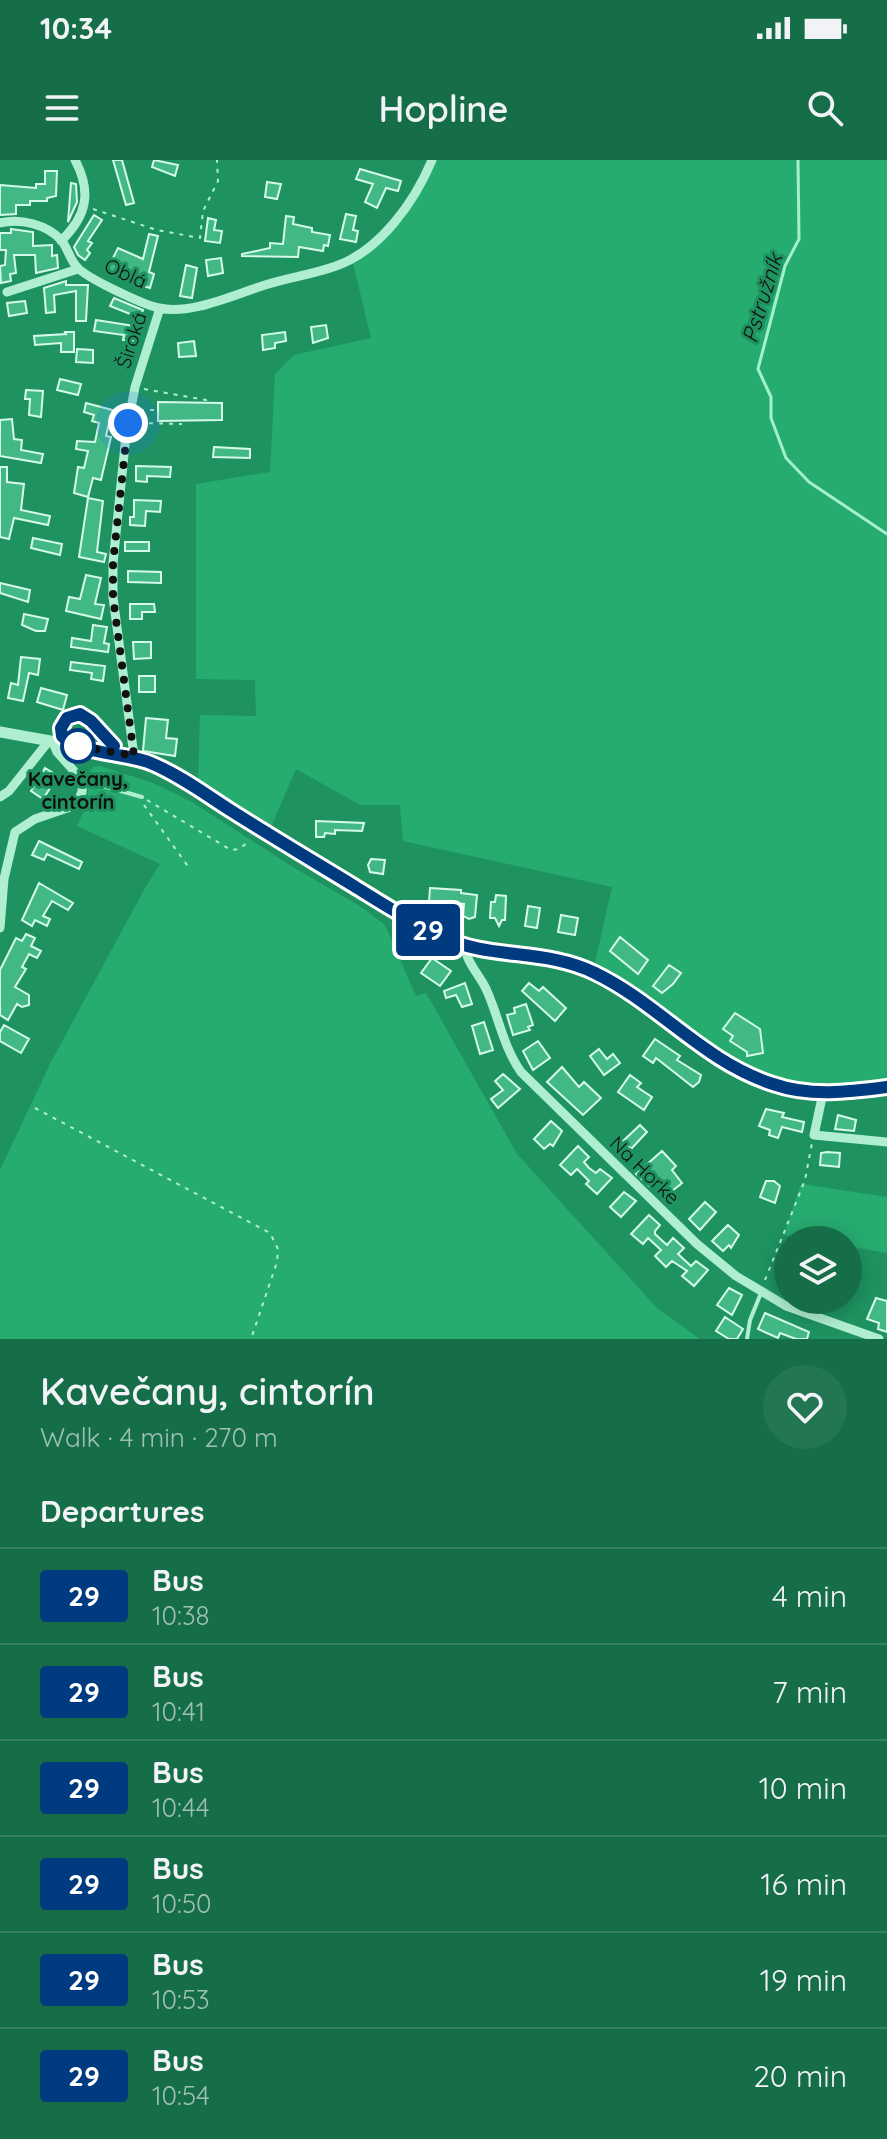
<!DOCTYPE html>
<meta charset="utf-8">
<style>
:root{--surface:#166e48;--page:#237652;--text:#f1f3f6;--muted:#9ec0b4;--line:#358160}
body{margin:0;font-family:Quicksand,sans-serif;background:var(--page);color:var(--text);height:100vh;display:flex;flex-direction:column;font-size:30px;white-space:nowrap}
*{box-sizing:border-box;margin:0}
p{font-size:26px;color:var(--muted)}
.icon{flex:none;width:44px;height:44px;fill:none;stroke:currentColor;stroke-width:2;stroke-linecap:round;stroke-linejoin:round}
.map{position:relative;height:1179px;overflow:hidden}
.panel{display:flex;flex-direction:column;background:var(--surface);flex:1}
.panel>*{flex:none}
.badge{padding:0 16px;border-radius:6px;font-size:28px;line-height:52px}
.fabs{position:absolute;left:774px;top:1066px;display:grid;gap:16px}
.fabs a{display:grid;place-items:center;width:88px;height:88px;border-radius:50%;background:var(--surface);box-shadow:0 4px 20px #0003;font-size:40px}
.you{position:absolute;width:40px;height:40px;margin:-20px;border:6px solid #fff;border-radius:50%;background:#1a73e8;box-shadow:0 0 0 12px #1a73e833}
.map>.badge{position:absolute;translate:-50% -50%;box-shadow:0 0 0 4px #fff}
h2{padding:0 40px;font-size:30px;line-height:72px}
.round{display:grid;place-items:center;flex:none;width:84px;height:84px;border-radius:42px;background:var(--page)}
.summary{display:flex;align-items:center;justify-content:space-between;height:136px;padding:0 40px}
h1{font-size:38px;font-weight:600;line-height:60px}
ul{padding:0;list-style:none}
li{display:flex;align-items:center;gap:24px;height:96px;padding:0 40px;border-top:2px solid var(--line)}
li div{flex:1}
li b{display:block;font-size:30px}
li em{font-style:normal}
li .badge{min-width:88px;font-weight:700;text-align:center}
.status{display:flex;justify-content:space-between;align-items:center;height:56px;padding:0 40px;background:var(--surface);direction:ltr}
.status svg{height:22px;fill:currentColor}
header{display:flex;justify-content:space-between;align-items:center;height:104px;padding:0 40px;background:var(--surface);font-size:36px;font-weight:600}
.map>svg:first-child{display:block}
.green{fill:#27ac70}
.lines{fill:none;stroke-linecap:round;stroke-linejoin:round}
.stream{stroke:#a3f0cc;stroke-width:3}
.building{fill:#42b984;stroke:#d6faea;stroke-width:2}
.path{stroke:#b0eed2;stroke-width:2;stroke-dasharray:4 6;stroke-linecap:butt}
.service{stroke:#b0eed2;stroke-width:4}
.minor{stroke:#b0eed2;stroke-width:9}
.tertiary{stroke:#b0eed2;stroke-width:11}
.line-casing{stroke:#fff;stroke-width:18}
.line{stroke:#003b80;stroke-width:12}
.walk{stroke:#111;stroke-width:8;stroke-dasharray:0 14.4}
.stop-dot{fill:#fff;stroke:#003b80;stroke-width:4}
.labels{text-anchor:middle;dominant-baseline:central;stroke-width:6;stroke-linejoin:round;paint-order:stroke}
.street-label{font-size:20px;fill:#111;stroke:#1e9360}
.stop-label{font-size:20px;font-weight:bold;fill:#111;stroke:#1e9360}
.water-label{font-size:22px;font-style:italic;fill:#111;stroke:#1e9360}
</style>
<div class="status"><b>10:34</b><svg viewBox="0 0 49 12"><path d="M0 12V9h3v3zM5 12V6h3v6zM10 12V3h3v9zM15 12V0h3v12zM26 1h20v11H26zM47 4h2v5h-2z"/></svg></div>
<header><svg class="icon" aria-label="menu" viewBox="0 0 24 24"><path d="M4 6h16M4 12h16M4 18h16"/></svg>Hopline<svg class="icon" aria-label="search" viewBox="0 0 24 24"><circle cx="10" cy="10" r="6"/><path d="M15 15l6 6"/></svg></header>
<div class="map">
<svg width="887" height="1179" viewBox="0 0 887 1179">
<rect width="100%" height="100%" fill="#1e9360"/>
<path class="green" d="M432 0H887V927L823 933 732 907 593 812 612 727 403 681 400 645H360L296 609 268 674 198 629 200 555 256 556 255 520 196 519V324L270 312 275 214 294 195 371 178 352 99 399 57Z
M100 606 153 623 192 642 288 704 361 747 385 765 416 836 426 833 517 994 657 1148 700 1179H0V1010L51 902 145 728 160 704 77 666 86 647 90 611 93 607Z
M801 1024 887 1037V1093L848 1086V1080H814L784 1075Z"/>
<g class="lines">
<path class="stream" d="M798 0 799 79 785 106 758 209 771 237V258L786 298 809 322 887 374"/>
</g>
<path class="building" d="M113 0H122L134 43 126 45Z
M154 0 178 5 175 16 152 7Z
M360 9 401 21 398 31 386 28 377 48 365 42 373 24 356 19Z
M45 11H57L56 36 47 38V41H30V45H16V54L0 55V25L36 28V24H45Z
M267 22 281 24 277 39 265 37Z
M71 23 76 24 77 42 68 62Z
M346 54 356 56 353 70 358 71 356 82 340 79Z
M94 55 102 60 88 81 92 83 87 90 90 93 85 100 78 95 74 87Z
M286 56 294 57 293 64 312 68V72L330 75 328 86 324 85 323 91 299 87 298 97 242 96V94L270 88V83L283 84Z
M208 58 216 60 214 70 222 71 220 83 205 81Z
M11 69 33 72V86L52 85V96L57 95 58 108 36 113 35 95H14L16 113 10 114 11 121 1 123 0 106 5 105 6 90H0V73H11Z
M149 74 158 76 149 112 154 114 150 128 136 124 137 117 123 111 121 116 107 110 118 88 143 99Z
M221 98 223 113 208 116 206 100Z
M186 105 197 108 192 138 180 136Z
M66 121V125H88L86 161H76V131L54 135 55 152 46 153 44 128Z
M114 138 143 150 140 158 110 146Z
M25 141 27 153 9 156 7 143Z
M96 160 141 167 138 182 123 180 124 175 94 171Z
M326 165 328 178 313 183 311 167Z
M65 172H74V192H61V183L35 185 34 176 66 174Z
M285 172 286 181 275 183V188L263 190 262 175Z
M194 181 196 196 179 197 178 183Z
M77 189 93 190V203L76 202Z
M60 219 81 224 78 235 57 230Z
M26 230 43 231 41 257 29 255 30 239H25Z
M158 242 222 243V260L158 261Z
M86 243 116 251 114 260 110 259 106 276 111 277 101 320 93 318 88 337 74 333 78 307 84 308 88 291 76 289 77 281 95 282 99 263 92 261 94 255 84 252Z
M12 259 14 279 22 280 21 290 43 294 41 303 0 296V260Z
M214 287 250 289V298L213 297Z
M136 306 171 307 170 317 147 316V322L136 321Z
M0 307H7V322L24 324 21 350 50 356 48 365 14 358 9 379 0 377Z
M88 338 103 341 97 392 106 394 104 402 79 397Z
M134 340 161 341 160 352 146 351 145 366 130 365V357H134Z
M33 378 62 384 60 395 31 388Z
M125 382H149V391H125Z
M128 411 161 412V423L128 422Z
M86 415 101 418 95 444 104 445 101 459 66 451 69 437 80 439Z
M0 423 30 430 28 442 0 433Z
M130 444H154L155 452H142V459H130Z
M24 454 48 459 45 471H36L22 465Z
M93 465 107 467 104 483 109 484 108 492 71 487 72 478 91 481Z
M133 482H151V498L134 499Z
M21 497 40 499 38 515 29 513 23 541 8 538 11 523 18 525Z
M71 502 105 506 103 521 91 519 92 513 70 510Z
M139 516H155V532H139Z
M41 528 67 535 63 550 37 542Z
M146 558 168 560 166 578 177 579 175 596 143 591Z
M45 608 58 616 43 639 31 631Z
M316 661 364 663 362 671 335 670V674L325 673 324 677H316Z
M39 681 82 702 79 709 47 694 44 700 32 695Z
M371 699 385 700 383 714 370 712 368 705Z
M39 723 73 743 68 750 52 741 43 756 50 759 47 766 35 760 32 766 22 760Z
M430 728 461 730V733L477 735 475 757 469 759 463 756 464 744 429 742Z
M496 735 506 736 505 760H502L499 766 495 758H490L491 742H495Z
M528 746 540 748 537 768 525 766Z
M561 755 578 758 575 775 558 772Z
M26 774 35 778 31 786 41 791 37 798 29 794 22 807 26 809 15 827 29 835V845L22 847 17 844 8 860 0 855V810L16 778 22 781Z
M620 777 648 800 638 814 610 791Z
M432 798 451 811 440 826 421 813Z
M669 805 681 813 673 824 662 833 653 826Z
M465 823 472 844 462 847 456 835 446 838 444 831Z
M529 823 539 831 543 827 566 848 555 861 522 831Z
M526 844 533 865 528 867 530 870 513 875 507 855 515 853 514 848Z
M735 853 760 869 763 893 747 896V892L730 881 733 876 723 869Z
M484 862 493 890 480 894 472 866Z
M4 865 29 879 21 893 0 881V872Z
M655 879 680 896 677 900 701 915 699 922 693 927 656 898 653 903 643 896Z
M538 881 550 898 533 910 523 891Z
M599 889 607 899 613 894 620 903 604 915 590 896Z
M562 907 579 927 584 922 601 938 583 955 547 922Z
M503 914 520 929 498 948 491 939 503 930 495 921Z
M630 915 641 923 637 927 652 937 644 950 618 932Z
M766 949 784 953 782 957 804 962 802 972 782 967 778 978 769 975 770 970 759 966Z
M838 955 856 960 854 971 835 969Z
M551 961 562 971 553 986 550 984 544 989 534 979Z
M640 965 647 972 631 989 623 981Z
M578 986 589 997 584 1002 589 1008 596 1013 600 1009 612 1018 597 1034 586 1024 589 1021 577 1009 571 1015 560 1005Z
M662 991 676 1006 672 1010 682 1023 671 1032 660 1020 651 1028 636 1014Z
M827 992 840 993 839 1007 820 1005 821 993Z
M766 1021H774L780 1026 775 1043 760 1037Z
M624 1032 636 1041 621 1057 610 1047Z
M705 1042 716 1052 700 1070 689 1059Z
M649 1055 660 1065 655 1071V1074L667 1085 673 1078 684 1088 678 1094 691 1106 696 1101 708 1110 694 1126 682 1116 687 1111 672 1101 666 1107 655 1096 661 1090 648 1078 643 1084 631 1074Z
M728 1065 739 1075 731 1088 729 1085 723 1091 712 1081Z
M729 1128 742 1135 732 1155 717 1145Z
M876 1138 887 1141V1172L878 1169 879 1163 867 1159Z
M765 1153 809 1172 807 1179H796L780 1173 778 1178 758 1169Z
M725 1157 743 1169 737 1179H729L716 1171Z"/>
<g class="lines">
<path class="path" d="M93 49 157 70 200 78 203 51 218 21 217 0
M144 229 206 240V243
M140 250H158
M139 263 182 264
M147 640 231 690 239 689 247 683
M144 645 190 709
M35 948 270 1073 278 1089 277 1102 251 1179
M765 1120 805 1020 812 983"/>
<path class="service" d="M65 580 61 573C61 562 69 553 80 554 97 563 104 581 122 590
M85 621 142 637
M747 1179 750 1160 761 1133"/>
<path class="minor" d="M0 63C20 58 47 64 62 81 68 89 70 100 77 107 86 118 144 145 159 148 189 155 231 136 259 127 285 118 311 115 336 106 380 91 415 41 432 0
M61 81C87 56 92 32 75 0
M7 132 78 109
M134 596 113 437V403L126 275 135 227 160 148
M0 637 9 631 48 582
M0 768 4 719 15 672 35 659 76 645 82 632 83 621 57 592 53 583
M465 786C466 803 480 815 487 831 499 858 503 886 521 912L697 1084 736 1116 786 1146 879 1179
M823 933 814 975 887 982"/>
<path class="tertiary" d="M0 572 134 596 178 616 423 767C437 774 452 783 467 786 501 794 537 790 570 802 613 818 646 846 682 874 750 927 802 939 887 927"/>
</g>
<g class="lines">
<defs>
<path id="line" d="M114 586 91 561 80 554 67 558 61 568 62 576C80 595 127 592 153 604 181 616 205 634 230 650 271 676 313 701 354 726 383 744 412 763 443 777 490 800 544 788 595 813 659 844 704 902 773 924 810 937 849 932 887 927"/>
</defs>
<use href="#line" class="line-casing"/>
<use href="#line" class="line"/>
<path class="walk" d="M78 586 73 585 134 596 113 437V403L128 263"/>
</g>
<circle class="stop-dot" cx="78" cy="586" r="16"/>
<g class="labels">
<g class="street-label">
<text transform="translate(126 113) rotate(25)">Oblá</text>
<text transform="translate(131 180) rotate(-72)">Široká</text>
<text transform="translate(645 1010) rotate(44)">Na Horke</text>
</g>
<g class="stop-label">
<text x="78" y="618">Kavečany,<tspan x="78" dy="23">cintorín</tspan></text>
</g>
<g class="water-label">
<text transform="translate(762 138) rotate(-73)">Pstružník</text>
</g>
</g>
</svg>
<div class="fabs">
<a><svg class="icon" aria-label="layers" viewBox="0 0 24 24"><path d="M12 4l9 5-9 5-9-5zM3 14l9 5 9-5"/></svg></a>
</div>
<div class="you" style="left:128px;top:263px"></div>
<b class="badge" style="left:428px;top:770px;background:#003b80;color:#fff">29</b>
</div>
<section class="panel">
<div class="summary"><div><h1>Kavečany, cintorín</h1><p>Walk · 4 min · 270 m</p></div><a class="round"><svg class="icon" aria-label="heart" viewBox="0 0 24 24"><path d="M12 20l-8-8c-3-5 5-10 8-4 3-6 11-1 8 4z"/></svg></a></div>
<h2>Departures</h2>
<ul>
<li><span class="badge" style="background:#003b80;color:#fff">29</span><div><b>Bus</b><p>10:38</p></div><em>4 min</em></li>
<li><span class="badge" style="background:#003b80;color:#fff">29</span><div><b>Bus</b><p>10:41</p></div><em>7 min</em></li>
<li><span class="badge" style="background:#003b80;color:#fff">29</span><div><b>Bus</b><p>10:44</p></div><em>10 min</em></li>
<li><span class="badge" style="background:#003b80;color:#fff">29</span><div><b>Bus</b><p>10:50</p></div><em>16 min</em></li>
<li><span class="badge" style="background:#003b80;color:#fff">29</span><div><b>Bus</b><p>10:53</p></div><em>19 min</em></li>
<li><span class="badge" style="background:#003b80;color:#fff">29</span><div><b>Bus</b><p>10:54</p></div><em>20 min</em></li>
</ul>
</section>
